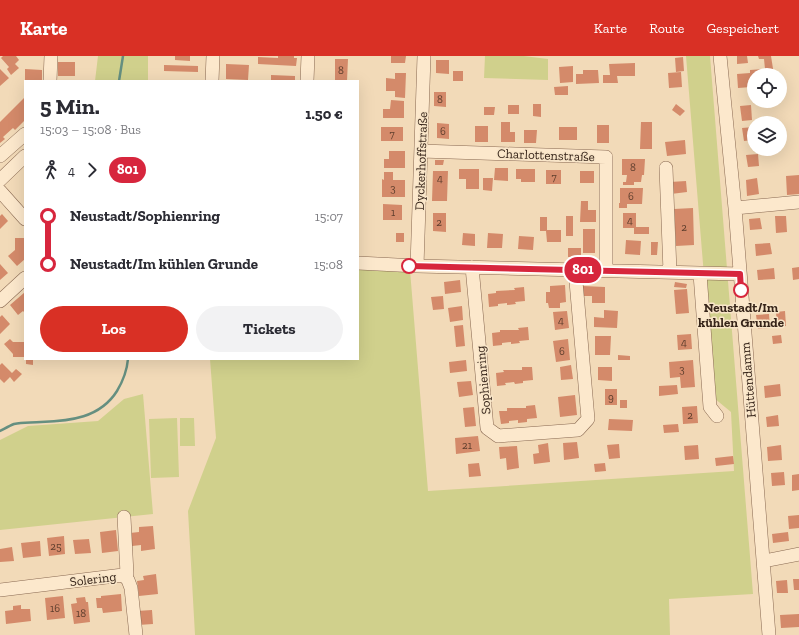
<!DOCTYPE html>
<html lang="de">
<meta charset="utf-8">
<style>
:root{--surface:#fff;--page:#f2f2f3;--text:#2b2b33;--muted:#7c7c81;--accent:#d93025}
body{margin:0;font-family:"Zilla Slab",serif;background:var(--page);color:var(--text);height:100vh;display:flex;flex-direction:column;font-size:15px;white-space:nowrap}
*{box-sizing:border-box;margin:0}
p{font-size:13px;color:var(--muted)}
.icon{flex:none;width:22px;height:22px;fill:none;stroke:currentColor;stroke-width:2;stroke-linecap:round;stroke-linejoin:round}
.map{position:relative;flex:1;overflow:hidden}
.drawer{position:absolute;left:24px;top:24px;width:335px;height:280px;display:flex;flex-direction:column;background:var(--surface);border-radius:0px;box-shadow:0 4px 16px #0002}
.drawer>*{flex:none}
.badge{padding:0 8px;border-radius:13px;font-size:14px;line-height:26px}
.tools{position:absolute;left:747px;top:12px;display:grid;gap:8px}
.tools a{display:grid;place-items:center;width:40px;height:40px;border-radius:50%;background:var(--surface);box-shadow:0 4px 16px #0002;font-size:20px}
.map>.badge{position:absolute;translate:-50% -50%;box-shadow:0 0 0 2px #fff}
.legs{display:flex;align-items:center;gap:6px;height:44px;padding:0 16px;font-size:13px}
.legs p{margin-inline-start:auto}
.headline{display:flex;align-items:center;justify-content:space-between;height:68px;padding:0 16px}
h1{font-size:22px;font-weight:700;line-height:30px}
.button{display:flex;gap:8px;margin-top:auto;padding:8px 16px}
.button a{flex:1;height:46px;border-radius:24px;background:var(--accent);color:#fff;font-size:16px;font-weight:700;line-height:46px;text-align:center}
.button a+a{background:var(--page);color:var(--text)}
ul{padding:0 16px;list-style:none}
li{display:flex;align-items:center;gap:14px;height:48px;font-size:15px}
li i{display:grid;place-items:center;width:6px;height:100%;margin:0 5px;background:currentColor}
li i::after{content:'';width:10px;height:10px;margin:-5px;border:3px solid;border-radius:50%;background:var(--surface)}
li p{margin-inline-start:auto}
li:first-child i{background:linear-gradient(#0000 50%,currentColor 0)}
li:last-child i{background:linear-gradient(currentColor 50%,#0000 0)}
header{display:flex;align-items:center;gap:24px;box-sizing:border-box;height:56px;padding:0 20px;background:var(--accent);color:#fff}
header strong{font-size:19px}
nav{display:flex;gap:22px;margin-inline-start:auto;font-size:14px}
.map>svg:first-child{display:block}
.green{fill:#d0d08c}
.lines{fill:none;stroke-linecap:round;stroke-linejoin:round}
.stream{stroke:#658f80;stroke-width:2.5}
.building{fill:#d48a6a}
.minor-casing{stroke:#896952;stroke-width:14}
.minor{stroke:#fce8cc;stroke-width:13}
.line-1-casing{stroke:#fff;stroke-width:9}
.line-1{stroke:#d7263d;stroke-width:6}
.stop-1-dot{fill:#fff;stroke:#d7263d;stroke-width:2}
.labels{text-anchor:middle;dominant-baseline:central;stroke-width:3;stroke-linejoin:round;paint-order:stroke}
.number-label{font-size:11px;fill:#5e3e2d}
.street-label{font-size:13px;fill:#362419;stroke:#f8e5c8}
.stop-label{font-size:13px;font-weight:bold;fill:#362419;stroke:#f8e5c8}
</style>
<header>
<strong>Karte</strong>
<nav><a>Karte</a><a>Route</a><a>Gespeichert</a></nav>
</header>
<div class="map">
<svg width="799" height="579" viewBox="0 0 799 579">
<rect width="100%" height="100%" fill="#f2dab8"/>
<path class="green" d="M98 0H148V25H95Z
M485 0H524L548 3V24L484 22Z
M686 0H710L753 538 669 543 670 579H195L188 455 216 382 210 303H358V212L410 214 428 435 734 415 731 356 714 342Z
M143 338 153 458 0 474V384L28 370 98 365 124 343Z
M177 362 179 421 151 422 149 363Z
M180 362H194L195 390H180Z"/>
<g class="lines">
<path class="stream" d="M119 25 123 0
M0 375C4 373 9 370 14 368 23 366 32 367 41 366 70 365 100 362 117 335 123 325 127 314 128 303"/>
</g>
<path class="building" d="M3 0H16L19 4 15 8 19 12 11 19 7 13 9 11 1 2Z
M175 0H190V5L175 4Z
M278 0H294V2H297L296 10 258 8V1L278 2Z
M391 0H406L405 7H391Z
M737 0H747L748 7 737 8Z
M758 0H771L774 19H754V26H751V31L738 32 737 18 750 17V14L765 13 764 3H759Z
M683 1 684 15 676 16 675 2Z
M335 3H348L347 25 335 24Z
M436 4H449V18L436 17Z
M58 6H75V20H58Z
M635 7V20H617L618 27H603V19H610L609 8Z
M226 8 249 9 248 24 226 23Z
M164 9 198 10V16L164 15Z
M573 10V26L560 27 559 11Z
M0 13 9 22 0 30Z
M25 13 42 14V25H25Z
M583 14H598L599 27 576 28V18H583Z
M453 15H463V25H453Z
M681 16 682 31 669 32 668 17Z
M395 17H406L405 42 395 41V35H386V22L395 23Z
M271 19 295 20V25H271Z
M568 30V39H555L554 31Z
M434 36H446V51L434 50Z
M24 42 25 44V64L15 74 13 72 3 81 5 83 0 87V66Z
M391 44 404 45V62H383V53H390Z
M533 48H541V61L533 60Z
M676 48 685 55 680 60 672 54Z
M508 49H519V58H508Z
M751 49 752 64 742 65 740 50Z
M484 51H495L494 59H484Z
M501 66H510V76H515V86H501Z
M641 66H652V93H640Z
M437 67 449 68V83L437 82Z
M597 69H609V87H597Z
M475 70H488V86H475Z
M381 71H403V85H381Z
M559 71H577V84H559Z
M754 71V84L744 85 742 72Z
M524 74H537L536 87H524Z
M685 84 686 98 667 100 665 86Z
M389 95H405V112H384V103H389Z
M758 98 759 110 748 111 746 99Z
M622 103H645L644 119H642L641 126H634V129H623V126H626L627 119H622Z
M435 104H444L443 109H435Z
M495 112H508V125L494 124Z
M459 113H479V133H466V123H459Z
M516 113H535V126H521V123H516Z
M546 114H561V128H546Z
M433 115H448L447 145H432Z
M580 115H594V127H580Z
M384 116H393V124H405V141H382V123L384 124Z
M799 119V138L787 139 786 120Z
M483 122H493L492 135 483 134Z
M757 122 759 138 747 140 746 124Z
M686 125 687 136 671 138 670 126Z
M620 132H643L642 148H627V152H619V147H620Z
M581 145H588V154H596V166H580Z
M383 148 402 149V164H383Z
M693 152 694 189 676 190 674 153Z
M433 157H446V176L433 175Z
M623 157H636V171H649V178H634V172H623Z
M2 158 8 165 0 173V160Z
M566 160H573V180H566Z
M775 160H786L787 176 776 177Z
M540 161H547V174H561V186H547L546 175H540Z
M760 162 762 173 750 174 749 163Z
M583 173H595V197H583Z
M396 177H404V186H396Z
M463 177 475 178V190L462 189Z
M488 177 503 178 502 192H487Z
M519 180 534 181 533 194 518 193Z
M15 182H25V203L17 210 8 200 15 194Z
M626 184 641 185 640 199 625 198Z
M651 186H658L657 199H651Z
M770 187 772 198 756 200 755 188Z
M568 192H581V201H568Z
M0 208 8 217 0 224Z
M799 211V223L793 224 792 212Z
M774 212 775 223 758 224 757 214Z
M460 224 461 236 445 238 444 226Z
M675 226 687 228 686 232 674 231Z
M565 229 566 246 560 247V252H549L548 247H546V236H550V230Z
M583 230 605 231V247H592V240H583Z
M524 231 525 245 515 246 516 248 507 249V247L498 248V250L489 251 488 238 496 237V235L515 234 514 232Z
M687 233 689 257 676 258 674 234Z
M25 236V257L23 255 18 259 10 249Z
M443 240 444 253 433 254 431 241Z
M462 250 463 264 450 266 448 252Z
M604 254 618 255 617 272 594 271V261L604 262Z
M567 255 569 272 555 274 553 256Z
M785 255 786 270 777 271 776 256Z
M769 258 770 272 758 273 756 259Z
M2 259 10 268 0 278V261Z
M463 269 465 290 456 291 454 270Z
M528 271 529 284 519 285 520 287 511 288V286L502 287V289L493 290 492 277 500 276V274H519L518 272Z
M691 278 692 293 678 294 677 279Z
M781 279 782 287 773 288 772 280Z
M595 280H611L610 299H595Z
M10 283 13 286H25V301H13V298L4 288Z
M568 283 570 304 556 306 553 285Z
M618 299 630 300V304H618Z
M26 303H33V309L26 308Z
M466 304 467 315 450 317 449 306Z
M693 304 695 331 681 332 680 321 670 322 669 306Z
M2 307 12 317 16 313 22 318 14 326 10 321 4 327 0 323V309Z
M571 309 573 323 561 324 560 311Z
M522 311H532L533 324 523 325V327L515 328 514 326 505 327 506 329 497 330 496 317 504 316 503 314H522Z
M598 311H612V325L598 324Z
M471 325 473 339 459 341 457 326Z
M780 328 781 340 765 342 764 330Z
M677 329 678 338 659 340V330Z
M605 333H617V349H605Z
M575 339 577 359 560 361 558 341Z
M620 344H627V352H620Z
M535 349 537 362 527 363V366L518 367V364L509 365V367L501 368 499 355H507V352H526V350Z
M697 350 698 367 683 368 682 351Z
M474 351 476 370 465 371 463 352Z
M778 359 779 370 767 371 766 361Z
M609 363 633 364 632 375 608 374Z
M678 368 679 376 664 377 663 369Z
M478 380 480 395 456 398 455 382Z
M577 386 579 402 564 404 563 387Z
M548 387 550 406 534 408 533 398 539 397 538 389Z
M619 388 620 402 609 403 607 389Z
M698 389 699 403 685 404 684 390Z
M781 389 782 404 768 405 767 391Z
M517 390 519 412 507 414 506 402 500 403 499 391Z
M733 400 734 408 716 410 715 402Z
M479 407 481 420 469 421 468 408Z
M605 407 606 415 595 416 594 408Z
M784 416 785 429 772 430 771 417Z
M799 418V434L792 435V419Z
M799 459V472L789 473 788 460Z
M153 470 155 493 141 495V489L132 490 130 477 139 476V471Z
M116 474 118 495 102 497 100 476Z
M788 476 789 485 773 487 772 478Z
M64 480 65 498 49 500 47 482Z
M89 483 91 497 75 498 73 484Z
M40 485 41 500 23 502 21 487Z
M12 491 14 505 0 506V493Z
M156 518 158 538 139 540 137 525 144 524 143 520Z
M793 523H799V534H794Z
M787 524 788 537H777L776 525Z
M121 538 122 555 103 557 102 552H97L96 542H101V540Z
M63 540 65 562 47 564 45 542Z
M85 541 86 546H88L90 566 74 568 71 548 77 547 76 542Z
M21 549V553H30L31 565 6 568 5 555 13 554V550Z
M152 554 153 568 138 569 137 555Z
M799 558V571L781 572 780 559Z"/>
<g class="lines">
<defs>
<path id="minor" d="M720 0 735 152 769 579
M50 25 51 0
M212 25 213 0
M307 25 308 0
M421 95 606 101V214
M0 100 25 78
M666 112 670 216
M0 124 25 100
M0 135 25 163
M735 152 799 146
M358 207 417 210 740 218
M417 210 424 0
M472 211 487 372 498 380 578 374 588 363 575 214
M700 218 710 351 717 360
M0 245 25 222
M124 461 127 518 125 521
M764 505 799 498
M0 534 123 519 128 524 131 532 136 579"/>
</defs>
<use href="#minor" class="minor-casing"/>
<use href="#minor" class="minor"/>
</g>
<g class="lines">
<defs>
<path id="line-1" d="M409 210 740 218 741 234"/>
</defs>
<use href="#line-1" class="line-1-casing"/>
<use href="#line-1" class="line-1"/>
</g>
<g class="stop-1-dot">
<circle cx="409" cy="210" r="7"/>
<circle cx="741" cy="234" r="7"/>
</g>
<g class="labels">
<g class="number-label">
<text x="341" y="14">8</text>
<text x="440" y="43">8</text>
<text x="443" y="75">6</text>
<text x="392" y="78">7</text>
<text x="633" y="111">8</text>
<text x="554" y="121">7</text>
<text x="440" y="122">4</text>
<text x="393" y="132">3</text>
<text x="631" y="140">6</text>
<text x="393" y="156">1</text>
<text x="630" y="164">4</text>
<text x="439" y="166">2</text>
<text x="684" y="171">2</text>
<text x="561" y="264">4</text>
<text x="684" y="286">4</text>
<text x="562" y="295">6</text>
<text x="682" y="313">3</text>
<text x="611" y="341">9</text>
<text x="690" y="359">2</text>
<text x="467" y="389">21</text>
<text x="56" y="490">25</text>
<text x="55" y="552">16</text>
<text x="81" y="557">18</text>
</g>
<g class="street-label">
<text transform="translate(546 99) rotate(2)">Charlottenstraße</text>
<text transform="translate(421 105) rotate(-88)">Dyckerhoffstraße</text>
<text transform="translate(483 324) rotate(-95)">Sophienring</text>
<text transform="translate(748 324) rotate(-95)">Hüttendamm</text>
<text transform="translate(93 523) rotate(-7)">Solering</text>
</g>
<g class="stop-label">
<text x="741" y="251">Neustadt/Im<tspan x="741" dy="15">kühlen Grunde</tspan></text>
</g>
</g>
</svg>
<div class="tools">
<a><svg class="icon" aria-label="locate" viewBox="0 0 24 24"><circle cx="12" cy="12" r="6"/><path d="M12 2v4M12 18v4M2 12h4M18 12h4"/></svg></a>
<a><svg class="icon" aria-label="layers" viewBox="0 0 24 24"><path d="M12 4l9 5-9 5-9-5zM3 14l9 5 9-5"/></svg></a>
</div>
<b class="badge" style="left:583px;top:214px;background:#d7263d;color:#fff">801</b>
<section class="drawer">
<div class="headline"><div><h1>5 Min.</h1><p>15:03 – 15:08 · Bus</p></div><b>1.50 €</b></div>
<div class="legs"><svg class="icon" aria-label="walk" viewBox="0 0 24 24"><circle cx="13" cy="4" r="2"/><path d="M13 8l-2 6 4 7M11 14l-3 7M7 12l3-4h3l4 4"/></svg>4<svg class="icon" aria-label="forward" viewBox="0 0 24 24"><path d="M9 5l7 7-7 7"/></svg><b class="badge" style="background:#d7263d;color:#fff">801</b></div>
<ul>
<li><i style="color:#d7263d"></i><b>Neustadt/Sophienring</b><p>15:07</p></li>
<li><i style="color:#d7263d"></i><b>Neustadt/Im kühlen Grunde</b><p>15:08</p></li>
</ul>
<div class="button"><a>Los</a><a>Tickets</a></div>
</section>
</div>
